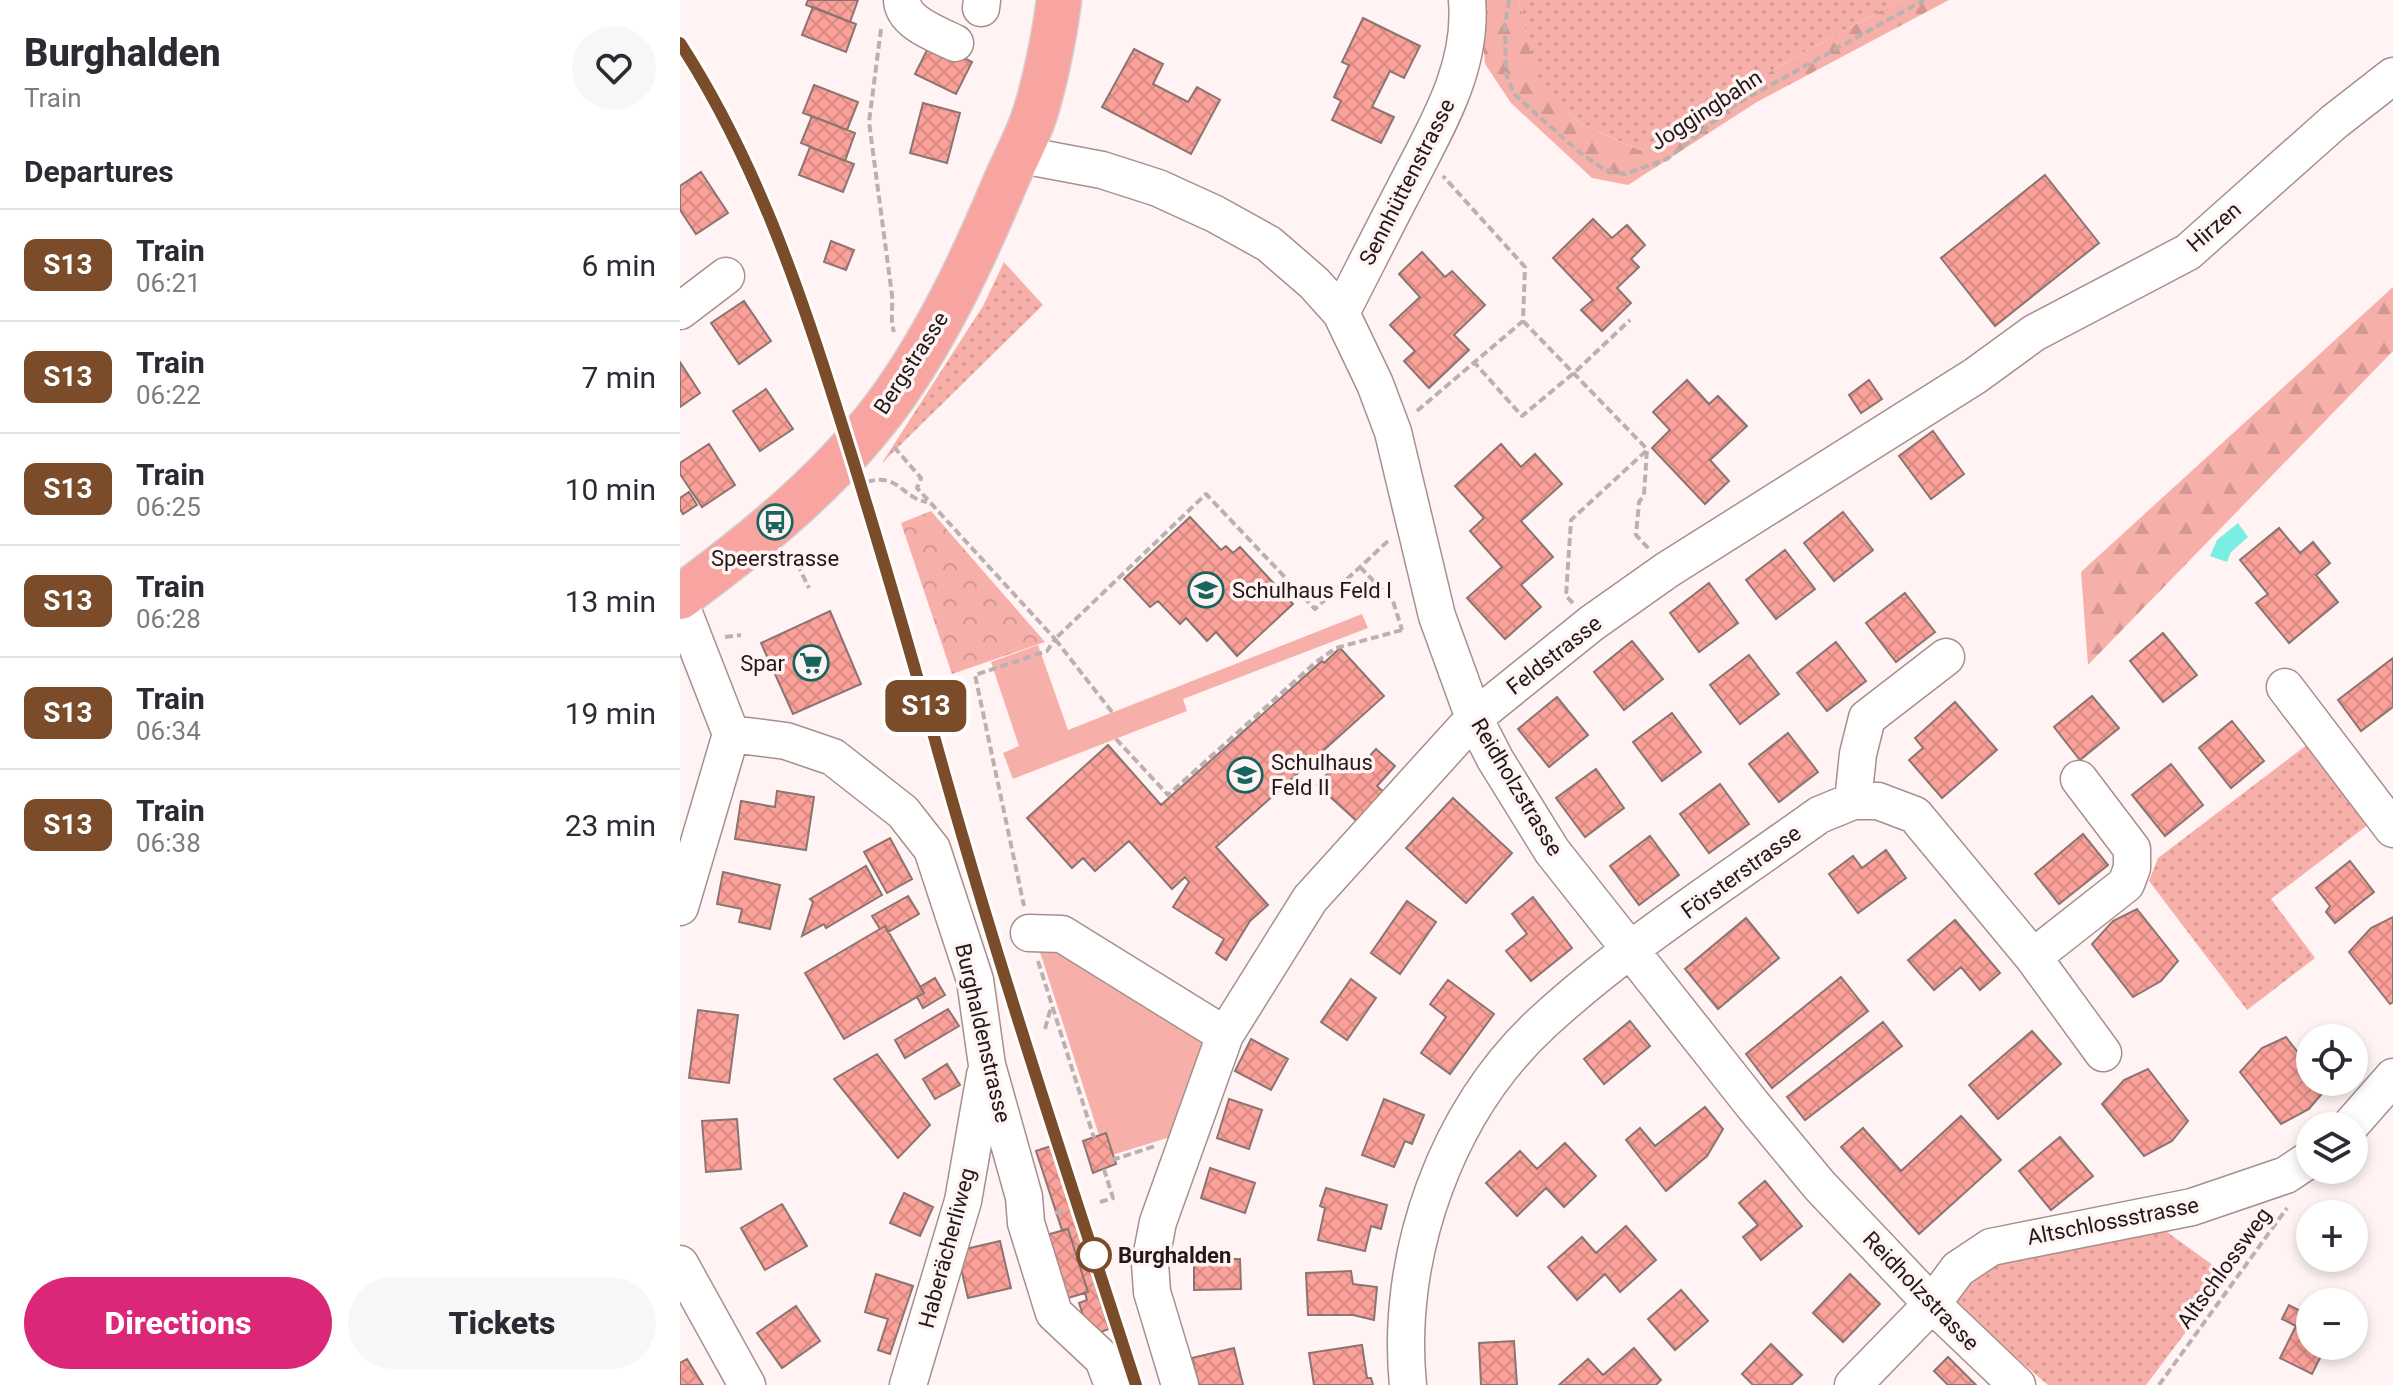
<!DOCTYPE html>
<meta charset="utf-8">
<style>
:root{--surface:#fff;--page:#f7f7f7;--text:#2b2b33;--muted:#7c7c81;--line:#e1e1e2;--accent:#db2777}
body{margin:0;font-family:Roboto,sans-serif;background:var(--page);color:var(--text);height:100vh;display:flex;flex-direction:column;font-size:30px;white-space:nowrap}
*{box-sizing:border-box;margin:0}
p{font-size:26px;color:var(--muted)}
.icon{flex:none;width:44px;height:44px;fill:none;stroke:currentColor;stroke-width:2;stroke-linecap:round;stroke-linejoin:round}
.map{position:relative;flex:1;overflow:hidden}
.details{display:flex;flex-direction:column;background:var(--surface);width:680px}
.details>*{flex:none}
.badge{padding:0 16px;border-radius:12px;font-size:28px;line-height:52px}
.buttons{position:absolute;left:1616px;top:1024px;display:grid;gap:16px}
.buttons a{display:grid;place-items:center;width:72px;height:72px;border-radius:50%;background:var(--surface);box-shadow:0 4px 12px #0003;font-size:40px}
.map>.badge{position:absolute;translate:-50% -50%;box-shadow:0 0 0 4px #fff}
h2{padding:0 24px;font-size:30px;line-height:72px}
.round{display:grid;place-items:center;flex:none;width:84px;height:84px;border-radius:42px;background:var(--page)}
.summary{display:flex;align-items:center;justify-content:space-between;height:136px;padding:0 24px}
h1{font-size:38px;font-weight:800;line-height:60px}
.action{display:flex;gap:16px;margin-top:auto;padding:16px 24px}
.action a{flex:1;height:92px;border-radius:48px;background:var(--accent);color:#fff;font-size:32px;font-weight:800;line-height:92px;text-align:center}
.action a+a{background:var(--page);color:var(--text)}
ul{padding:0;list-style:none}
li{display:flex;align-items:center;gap:24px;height:112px;padding:0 24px;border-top:2px solid var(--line)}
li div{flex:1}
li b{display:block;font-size:30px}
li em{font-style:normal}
li .badge{min-width:88px;font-weight:700;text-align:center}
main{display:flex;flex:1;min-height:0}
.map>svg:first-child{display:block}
.grass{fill:url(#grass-dots)}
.forest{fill:url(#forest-firs)}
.park{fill:url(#park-crowns)}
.garden{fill:#f7b0a9}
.water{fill:#79efe3}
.building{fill:url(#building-cross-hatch);stroke:#8b7471;stroke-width:2}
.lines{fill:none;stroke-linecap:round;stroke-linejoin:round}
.minor-casing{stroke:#a78f8c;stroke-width:39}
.major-casing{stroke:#d3d1d1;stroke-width:47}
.path{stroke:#bcb1b0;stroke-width:4;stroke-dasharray:8 4;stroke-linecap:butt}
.minor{stroke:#fff;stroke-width:36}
.major{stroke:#f8a5a1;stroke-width:44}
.rail{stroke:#938988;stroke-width:6}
.line-casing{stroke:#fff;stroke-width:18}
.line{stroke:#7a4c29;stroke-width:12}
.stop-dot{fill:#fff;stroke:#7a4c29;stroke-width:4}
.labels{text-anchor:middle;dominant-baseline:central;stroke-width:7;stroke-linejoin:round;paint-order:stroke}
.street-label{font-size:22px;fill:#221918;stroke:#fff4f3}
.poi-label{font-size:22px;fill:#221918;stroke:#fff4f3;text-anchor:start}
.stop-label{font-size:22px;font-weight:bold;fill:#221918;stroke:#fff4f3;text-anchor:start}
</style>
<main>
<section class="details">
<div class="summary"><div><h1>Burghalden</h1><p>Train</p></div><a class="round"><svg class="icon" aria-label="heart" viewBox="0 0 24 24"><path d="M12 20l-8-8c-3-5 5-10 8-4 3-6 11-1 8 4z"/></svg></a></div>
<h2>Departures</h2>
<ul>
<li><span class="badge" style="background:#7a4c29;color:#fff">S13</span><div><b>Train</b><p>06:21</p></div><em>6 min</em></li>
<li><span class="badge" style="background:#7a4c29;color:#fff">S13</span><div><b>Train</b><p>06:22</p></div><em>7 min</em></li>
<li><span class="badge" style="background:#7a4c29;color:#fff">S13</span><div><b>Train</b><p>06:25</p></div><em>10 min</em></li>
<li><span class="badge" style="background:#7a4c29;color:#fff">S13</span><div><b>Train</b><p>06:28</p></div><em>13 min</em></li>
<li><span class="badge" style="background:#7a4c29;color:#fff">S13</span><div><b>Train</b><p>06:34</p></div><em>19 min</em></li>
<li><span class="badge" style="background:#7a4c29;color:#fff">S13</span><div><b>Train</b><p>06:38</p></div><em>23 min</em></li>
</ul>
<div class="action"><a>Directions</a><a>Tickets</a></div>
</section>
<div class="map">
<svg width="1713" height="1385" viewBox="0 0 1713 1385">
<defs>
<pattern id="grass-dots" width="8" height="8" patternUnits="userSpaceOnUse" patternTransform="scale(2)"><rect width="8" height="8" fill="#f7b0a9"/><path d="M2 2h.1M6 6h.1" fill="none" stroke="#d39791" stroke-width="1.8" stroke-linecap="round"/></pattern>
<pattern id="forest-firs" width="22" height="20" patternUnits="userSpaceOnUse" patternTransform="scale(2)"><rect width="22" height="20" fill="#f7b0a9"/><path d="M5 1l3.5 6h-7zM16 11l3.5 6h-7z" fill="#d39791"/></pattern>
<pattern id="park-crowns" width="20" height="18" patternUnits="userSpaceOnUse" patternTransform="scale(2)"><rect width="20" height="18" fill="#f7b0a9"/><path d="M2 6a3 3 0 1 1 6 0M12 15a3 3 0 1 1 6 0" fill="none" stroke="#d39791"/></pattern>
<pattern id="building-cross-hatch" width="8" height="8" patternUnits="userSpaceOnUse" patternTransform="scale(2)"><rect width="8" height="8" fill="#fba199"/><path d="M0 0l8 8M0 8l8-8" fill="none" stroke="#d78a83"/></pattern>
</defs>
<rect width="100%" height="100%" fill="#fff4f3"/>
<path class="grass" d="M839 0H1221L1117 56 959 150 899 123 854 75Z
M324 262 363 305 202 463 303 306Z
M1628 744 1689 824 1591 899 1635 958 1567 1010 1469 881 1478 858Z
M1480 1227 1548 1276 1466 1385H1368L1278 1308 1279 1286 1321 1253Z"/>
<path class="forest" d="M799 0H839L855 75 899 123 959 150 1117 56 1221 0H1269L1077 102 948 185 912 178 831 103 805 64Z
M1713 287V351L1408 665 1401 572Z"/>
<path class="park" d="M251 511 365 642 272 674 221 523Z"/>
<path class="garden" d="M682 614 688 628 503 699 507 711 333 779 323 753 339 746 311 662 358 645 388 730Z
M382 939 540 1037 503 1133 426 1157 357 943Z"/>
<path class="water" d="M1558 523 1568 537 1551 552 1547 562 1530 556 1537 540Z"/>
<path class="building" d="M128 0H178L170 22 126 5Z
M133 7 176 24 166 52 122 35Z
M683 18 740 46 724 78 710 71 692 107 714 117 701 143 652 120 661 101 654 97 669 65 662 62Z
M251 42 292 62 276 94 235 74Z
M454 49 483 64 473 84 508 102 517 87 540 100 511 154 422 107Z
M134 85 178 102 167 130 123 113Z
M243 103 280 113 267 163 230 153Z
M132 116 175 133 165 161 121 143Z
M130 147 174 164 163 192 119 175Z
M21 172 48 213 16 234 0 210V186Z
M1365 175 1419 243 1315 326 1261 258Z
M913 219 932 238 947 225 965 245 951 259 959 267 937 288 951 303 922 331 901 310 913 300 873 258Z
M151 241 174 250 166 270 144 262Z
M742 252 765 277 772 271 805 305 774 335 789 350 749 388 724 361 735 351 710 325 740 297 719 274Z
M64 301 91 341 59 364 31 323Z
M0 362 20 393 0 407Z
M1007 380 1029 404 1038 396 1067 426 1030 460 1049 481 1025 504 972 448 990 430 973 412Z
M1189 380 1202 399 1181 413 1169 395Z
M86 389 113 429 80 451 53 411Z
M1253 431 1284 474 1251 499 1219 456Z
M29 444 55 485 22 507 0 474V463Z
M821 444 841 467 855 454 882 484 841 521 873 557 841 585 861 607 825 639 787 598 822 567 790 531 804 518 775 486Z
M9 492 17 505 3 514 0 509V498Z
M1163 512 1193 550 1154 581 1124 543Z
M510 517 541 550 546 546 553 553 560 547 613 604 557 656 536 632 527 641 506 618 500 624 478 601 470 607 444 579Z
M1599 528 1620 553 1633 542 1650 563 1636 575 1658 602 1609 643 1576 603 1588 594 1560 560Z
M1105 550 1135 589 1096 619 1066 580Z
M1029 583 1058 623 1019 652 990 613Z
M1225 593 1255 632 1216 662 1186 623Z
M150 611 181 684 113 714 81 643Z
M1483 633 1517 675 1483 702 1450 661Z
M952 641 983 679 944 710 914 672Z
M1156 642 1186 681 1147 711 1117 673Z
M660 648 704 696 536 847 588 905 570 921 546 960 536 953 544 939 493 907 509 882 505 877 492 889 449 841 415 871 403 858 392 868 347 818 428 745 481 805 642 661 644 663Z
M1069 655 1099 694 1060 724 1030 685Z
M1713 658V707L1681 731 1658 700Z
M1412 696 1439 728 1400 760 1374 727Z
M877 697 908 735 869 767 838 729Z
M1275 702 1317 750 1262 798 1229 760 1243 748 1235 738Z
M992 713 1021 752 982 781 953 742Z
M1552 721 1584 761 1551 788 1519 748Z
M1108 733 1138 772 1099 802 1069 764Z
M696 749 715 766 697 786 707 795 680 824 637 785 664 756 678 769Z
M1491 764 1523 805 1485 836 1452 795Z
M916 769 944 808 905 837 876 798Z
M1040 784 1069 824 1029 853 1000 814Z
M97 791 134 797 126 850 55 839 61 801 95 807Z
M773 798 832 853 786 903 726 848Z
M1403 834 1428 865 1379 904 1355 874Z
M970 836 999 875 959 905 930 866Z
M210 838 232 879 207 893 184 852Z
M1206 850 1226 878 1178 913 1149 874 1173 856 1182 868Z
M1670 861 1694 892 1655 923 1646 912 1650 906 1636 888Z
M186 866 202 895 146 928 144 924 122 936 133 902 130 899Z
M43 872 100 885 90 929 59 922 62 909 37 904Z
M228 896 239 914 208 932 205 926 200 929 192 916Z
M853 897 892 948 851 981 826 951 847 934 832 914Z
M727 901 756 922 720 974 691 953Z
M1457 909 1498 961 1481 981 1453 997 1412 944 1433 921Z
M1713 917V1002L1710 1004 1669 952 1691 928Z
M1066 918 1099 958 1038 1009 1005 969Z
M1275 920 1320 973 1300 990 1281 967 1254 990 1228 960Z
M205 926 244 993 164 1039 125 973Z
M1161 977 1188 1011 1092 1088 1066 1054Z
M255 978 265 995 243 1008 237 997 244 993 240 987Z
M671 979 696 998 667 1040 641 1022Z
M768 980 814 1014 770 1074 741 1053 766 1017 750 1004Z
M268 1009 279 1026 225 1058 215 1040Z
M18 1010 58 1015 49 1083 9 1078Z
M950 1021 970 1046 924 1084 904 1059Z
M1203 1022 1222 1046 1125 1120 1107 1097Z
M1352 1031 1381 1064 1318 1119 1289 1085Z
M1606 1037 1630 1068V1082H1641L1646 1089 1629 1109 1601 1124 1560 1072 1582 1048Z
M571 1039 608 1059 591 1090 555 1071Z
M197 1054 250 1125 218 1158 154 1079Z
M267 1064 280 1085 255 1099 243 1079Z
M1468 1069 1508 1121 1492 1141 1464 1156 1422 1104 1444 1080Z
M549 1099 582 1110 569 1149 537 1138Z
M704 1099 744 1115 732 1144 725 1141 714 1167 682 1155Z
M1025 1107 1043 1129 1027 1156 986 1191 946 1140 960 1128 975 1146Z
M1281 1116 1321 1160 1239 1234 1161 1147 1183 1128 1221 1171Z
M57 1119 61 1169 26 1172 22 1121Z
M426 1133 436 1164 413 1173 403 1141Z
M1380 1137 1413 1176 1371 1210 1339 1171Z
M885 1143 916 1176 884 1207 866 1188 837 1216 806 1183 840 1151 857 1169Z
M371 1146 429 1329 410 1336 399 1303 407 1300 405 1293 408 1292 388 1229 382 1230 356 1151Z
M530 1168 575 1183 565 1213 521 1198Z
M1085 1181 1122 1226 1081 1260 1063 1237 1078 1225 1059 1203Z
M646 1188 707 1205 701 1229 691 1226 685 1251 638 1240 645 1208 640 1206Z
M224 1193 253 1207 240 1236 210 1223Z
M102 1204 127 1246 85 1270 61 1228Z
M946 1226 976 1260 940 1292 925 1274 897 1300 868 1267 902 1237 916 1253Z
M388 1229 408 1292 378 1301 359 1237Z
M320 1241 331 1288 288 1298 277 1251Z
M514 1259H560L561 1289 514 1290Z
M671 1271 673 1284 697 1287 694 1320 673 1315H628L626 1273Z
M196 1274 233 1286 210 1354 198 1350 208 1319 185 1312Z
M1170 1274 1200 1304 1163 1342 1133 1313Z
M1001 1290 1028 1321 995 1350 968 1319Z
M1633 1295 1648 1302H1630V1346H1646L1632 1374 1600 1358 1616 1326 1602 1319 1609 1305 1624 1313Z
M116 1306 140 1341 102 1368 77 1333Z
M834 1341 837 1385H801L799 1343Z
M1091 1344 1122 1375 1111 1385H1073L1062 1374Z
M682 1345 687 1378H691L693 1385H634L629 1353Z
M554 1348 563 1385H519L512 1358Z
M954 1348 981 1380 976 1385H879L908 1359 923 1375Z
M1268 1357 1296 1385H1268L1254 1371Z
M7 1359 23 1385H0V1363Z"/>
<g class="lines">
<defs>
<path id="minor" d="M222 0C223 23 257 34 275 43
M301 8 302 0
M337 154 422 170 478 188 535 214 589 244 634 283 661 313 695 384 713 432 757 616 794 718 815 759 872 851 1072 1104 1140 1186 1252 1304 1337 1385
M0 311 46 276
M661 313C682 272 703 230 725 188 755 129 793 69 787 0
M0 603 51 734 0 907
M1605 687 1713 829
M51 734 106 741 153 757 223 812 252 849 295 980 307 1065 344 1197 346 1223 374 1313 423 1359 433 1385
M1173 801 1178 754 1187 718 1266 657
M349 933 382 934 545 1035
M1353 957 1446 884 1452 868V849L1399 779
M1670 1126 1713 1077
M0 1264 67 1385
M228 1385 283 1201 305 1075
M500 1385 472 1292 470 1263 478 1222 545 1035 630 899 794 718 912 623 987 570 1295 376 1354 333 1508 252 1654 122 1713 76
M728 1385C715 1256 766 1111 863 1022 947 945 1046 882 1139 815L1173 801H1198L1235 815 1353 957 1423 1053
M1173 1385 1252 1304 1278 1269 1311 1247 1512 1207 1606 1175 1630 1159"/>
<path id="major" d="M0 597C79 539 158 475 215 394 259 331 292 261 322 190 330 170 341 150 349 130 362 100 375 33 379 0"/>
</defs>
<use href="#minor" class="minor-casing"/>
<use href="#major" class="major-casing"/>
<path class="path" d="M829 0 825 24 826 74 834 94 899 152 925 170 945 174 987 159 1055 105 1244 0
M201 29 189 122 212 295C213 309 210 319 214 332
M843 321 967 449 964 495 959 502 956 535 969 549
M793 361 842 416 895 372 950 320
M737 411 843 321 845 267 763 176
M214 447 241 478 237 488 375 639 367 651 295 675 344 906
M187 482C218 472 223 499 247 502
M112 553 129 588
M680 567 713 601 722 630
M893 603 886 596 891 520 966 451
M45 637 61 635
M432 712 375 639 526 494 635 609 708 541
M436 739 488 795 636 662 656 648 722 630
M358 961 414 1138
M365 1029 371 1007
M432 1160 475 1146
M420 1202 433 1198 422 1163
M375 1213 386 1210
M1479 1385 1607 1208"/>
<use href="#minor" class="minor"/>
<use href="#major" class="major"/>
<path class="rail" d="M0 43C74 158 118 286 159 416 200 543 235 671 272 799 328 996 394 1190 456 1385"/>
</g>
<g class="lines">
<defs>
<path id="line" d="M0 43C73 156 117 281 157 409 195 529 230 650 264 772 322 978 390 1181 456 1385"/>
</defs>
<use href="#line" class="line-casing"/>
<use href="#line" class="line"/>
</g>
<defs>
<symbol id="bus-ring" viewBox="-11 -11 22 22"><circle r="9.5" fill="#fff4f3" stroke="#18645e" stroke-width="1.5"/><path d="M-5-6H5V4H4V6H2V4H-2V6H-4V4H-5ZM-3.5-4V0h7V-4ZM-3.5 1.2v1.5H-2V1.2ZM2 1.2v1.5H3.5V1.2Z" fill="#18645e"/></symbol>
<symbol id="school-ring" viewBox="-11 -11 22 22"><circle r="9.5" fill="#fff4f3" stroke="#18645e" stroke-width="1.5"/><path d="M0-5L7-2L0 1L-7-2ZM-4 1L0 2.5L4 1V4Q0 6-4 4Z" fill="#18645e"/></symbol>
<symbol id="supermarket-ring" viewBox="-11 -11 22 22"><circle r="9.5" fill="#fff4f3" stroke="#18645e" stroke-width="1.5"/><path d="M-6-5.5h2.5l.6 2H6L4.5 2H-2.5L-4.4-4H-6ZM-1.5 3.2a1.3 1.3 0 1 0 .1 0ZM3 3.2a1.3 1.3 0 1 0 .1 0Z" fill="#18645e"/></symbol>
</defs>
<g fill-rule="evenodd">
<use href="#bus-ring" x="75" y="502" width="40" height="40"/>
<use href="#school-ring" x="506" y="570" width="40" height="40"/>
<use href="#supermarket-ring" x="111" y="643" width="40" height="40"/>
<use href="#school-ring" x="545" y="755" width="40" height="40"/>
</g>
<circle class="stop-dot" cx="414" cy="1255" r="16"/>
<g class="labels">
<g class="street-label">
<text transform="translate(1026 110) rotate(-33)">Joggingbahn</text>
<text transform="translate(727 182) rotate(-63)">Sennhüttenstrasse</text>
<text transform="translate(1534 227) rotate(-41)">Hirzen</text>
<text transform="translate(231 363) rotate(-57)">Bergstrasse</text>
<text transform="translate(874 655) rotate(-38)">Feldstrasse</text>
<text transform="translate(837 787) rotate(59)">Reidholzstrasse</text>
<text transform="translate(1061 872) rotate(-36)">Försterstrasse</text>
<text transform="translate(303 1033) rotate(77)">Burghaldenstrasse</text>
<text transform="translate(1433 1221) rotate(-11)">Altschlossstrasse</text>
<text transform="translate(267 1248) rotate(-75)">Haberächerliweg</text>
<text transform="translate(1544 1268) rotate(-54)">Altschlossweg</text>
<text transform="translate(1241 1291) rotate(46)">Reidholzstrasse</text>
</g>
<g class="poi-label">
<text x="95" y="558" text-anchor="middle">Speerstrasse</text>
<text x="552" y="590">Schulhaus Feld I</text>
<text x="105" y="663" text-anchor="end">Spar</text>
<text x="591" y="762">Schulhaus<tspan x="591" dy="25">Feld II</tspan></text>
</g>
<g class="stop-label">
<text x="438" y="1255">Burghalden</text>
</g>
</g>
</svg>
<div class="buttons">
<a><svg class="icon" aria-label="locate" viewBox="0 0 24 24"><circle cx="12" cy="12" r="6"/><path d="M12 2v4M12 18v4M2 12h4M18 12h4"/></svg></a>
<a><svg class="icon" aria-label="layers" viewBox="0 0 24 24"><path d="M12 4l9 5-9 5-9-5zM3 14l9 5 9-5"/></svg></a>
<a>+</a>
<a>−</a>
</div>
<b class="badge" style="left:246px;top:706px;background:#7a4c29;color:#fff">S13</b>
</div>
</main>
